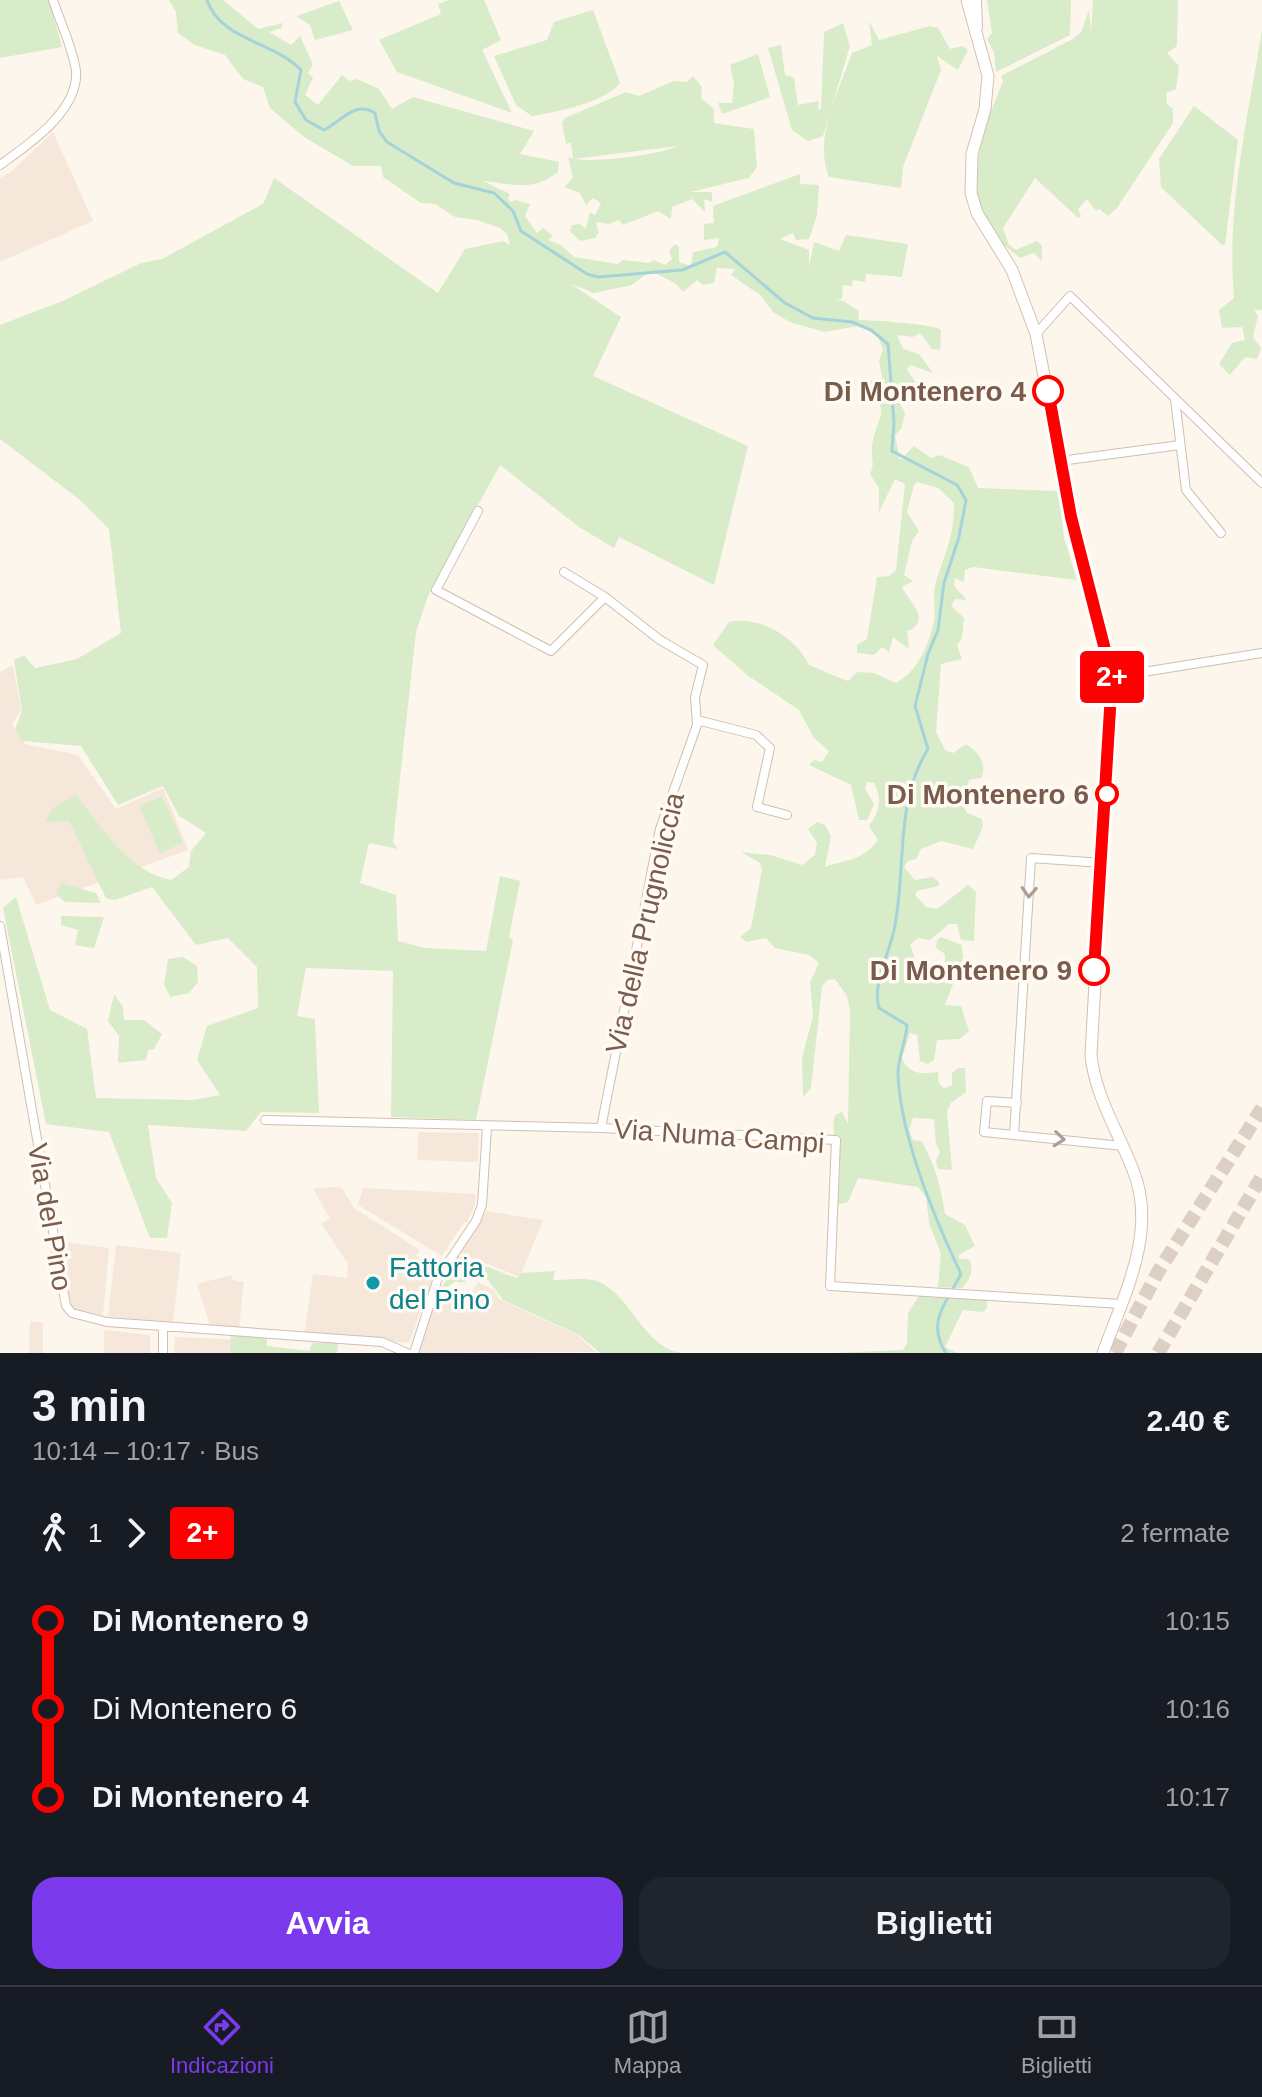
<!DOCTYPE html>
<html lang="it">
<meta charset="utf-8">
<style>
:root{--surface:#171b24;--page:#20242c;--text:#f1f3f6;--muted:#9ea1a6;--line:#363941;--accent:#7c3aed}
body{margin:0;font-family:Helvetica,sans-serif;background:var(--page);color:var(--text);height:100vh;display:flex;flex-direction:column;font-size:30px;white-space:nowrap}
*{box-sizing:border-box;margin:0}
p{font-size:26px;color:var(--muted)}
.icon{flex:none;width:44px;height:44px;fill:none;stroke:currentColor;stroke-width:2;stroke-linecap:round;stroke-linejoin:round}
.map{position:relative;height:1353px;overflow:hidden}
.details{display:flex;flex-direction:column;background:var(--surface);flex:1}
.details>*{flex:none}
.badge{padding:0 16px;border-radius:6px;font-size:28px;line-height:52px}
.map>.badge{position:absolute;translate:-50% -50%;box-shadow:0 0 0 4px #fff}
.legs{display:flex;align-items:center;gap:12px;height:88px;padding:0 32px;font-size:26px}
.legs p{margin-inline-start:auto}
.summary{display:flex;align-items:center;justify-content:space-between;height:136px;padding:0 32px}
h1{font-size:44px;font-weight:700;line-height:60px}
.action{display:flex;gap:16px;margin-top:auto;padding:16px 32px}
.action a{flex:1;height:92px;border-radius:24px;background:var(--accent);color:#fff;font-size:32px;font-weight:700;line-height:92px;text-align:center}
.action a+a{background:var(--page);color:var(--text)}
ul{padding:0 32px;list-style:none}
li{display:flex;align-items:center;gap:28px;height:88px;font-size:30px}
li i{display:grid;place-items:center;width:12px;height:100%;margin:0 10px;background:currentColor}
li i::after{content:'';width:20px;height:20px;margin:-10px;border:6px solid;border-radius:50%;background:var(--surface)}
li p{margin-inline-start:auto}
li:first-child i{background:linear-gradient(#0000 50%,currentColor 0)}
li:last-child i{background:linear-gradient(currentColor 50%,#0000 0)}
.tabs{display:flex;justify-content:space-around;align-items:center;height:112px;border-top:2px solid var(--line);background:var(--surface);font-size:22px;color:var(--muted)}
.tabs a{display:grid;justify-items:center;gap:4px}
.tabs .current{color:var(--accent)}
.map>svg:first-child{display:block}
.residential{fill:#f5e8da}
.green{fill:#d8ecc9}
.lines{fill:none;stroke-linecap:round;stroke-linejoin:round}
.stream{stroke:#a5d3da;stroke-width:3}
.highway-tunnel{stroke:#dcd0c4;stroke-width:14;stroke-dasharray:14 7;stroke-linecap:butt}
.street-casing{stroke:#d1beb0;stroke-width:10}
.secondary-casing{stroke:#d6c0b0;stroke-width:13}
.street{stroke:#fff;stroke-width:8}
.secondary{stroke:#fff;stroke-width:11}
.oneway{stroke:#af9d94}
.line-1-casing{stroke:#fff;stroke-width:18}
.line-1{stroke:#f00;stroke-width:12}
.stop-1-dot{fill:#fff;stroke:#f00;stroke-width:4}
.culture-dot{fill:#0f9aa8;stroke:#fffaf3;stroke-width:3}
.labels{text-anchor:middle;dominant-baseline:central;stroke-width:7;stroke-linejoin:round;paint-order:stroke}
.stop-label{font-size:28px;font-weight:bold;fill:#7a5c4d;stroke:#fffaf3;text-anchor:end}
.street-label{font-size:28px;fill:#7a5c4d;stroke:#fffaf3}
.culture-label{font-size:28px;fill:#0d838f;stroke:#fffaf3;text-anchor:start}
</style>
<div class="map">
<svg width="1262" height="1353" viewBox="0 0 1262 1353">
<rect width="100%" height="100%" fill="#fdf6ec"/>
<path class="residential" d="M53 132 93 221 0 262V178L12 171Z
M13 665 21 710 12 725 25 744 78 755 116 809 163 788 188 850 36 905 23 877 0 880V672Z
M418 1132 479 1133 478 1162 417 1160Z
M341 1187 354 1208 420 1250 416 1256 434 1267 435 1274 409 1343 304 1334 313 1274 347 1278 348 1264 321 1223 330 1219 313 1188Z
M363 1188 476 1194 475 1205 467 1223 464 1222 442 1256 358 1205Z
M486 1211 543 1220 520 1277 460 1253Z
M65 1242 109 1248 103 1315 74 1309 67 1304Z
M116 1245 181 1253 173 1323 108 1316Z
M231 1275 233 1280 244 1282 239 1328 210 1325 197 1284Z
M478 1282 494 1290 499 1299 577 1335 596 1352 417 1353 438 1284 470 1296Z
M30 1321 43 1323V1353H29Z
M104 1330 150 1335V1353H104Z
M175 1337 245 1340 244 1353H174Z"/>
<path class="green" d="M0 0H49L62 47 0 58Z
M169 0H223L258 29 283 23 281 28 269 32 291 45 300 36 313 64 308 73 313 78 305 95 318 105 342 75 350 81 357 79 379 89 392 109 413 97 534 131 520 154 559 162 558 172C534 192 510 184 483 181L510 194 508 198 511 202 515 200 530 204 525 216 537 233 543 228 553 236 548 240 561 245 574 257 618 264 623 260 649 263 654 260 665 265 672 259 669 251 675 244 679 247V262L691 266 693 252 717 247 719 238 704 240V224L714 223 713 206 800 174V184L819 185 817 215 809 239 796 240 793 233 780 239 809 250V268L814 242 839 251 846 235 908 244 902 277 866 274 865 282 853 280 852 286 843 285 842 298 834 302 841 300 858 310 859 320C872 320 933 324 941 330L940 350 932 349 920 333 913 337 897 335 903 349 919 354 933 373 910 365 907 369 915 382 902 393 901 406 905 413 901 429 895 435 900 460 914 446 931 458 939 455 969 467 978 488 1059 491 1064 538 1077 580 973 567 965 570 964 582 955 578 954 586 967 600 955 599 951 606 964 618 962 638 957 645 962 659 941 664 936 732 945 750 953 753 966 744C978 752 988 763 981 778L969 780 963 806 967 813 982 819 983 827 973 849 941 841 921 849 916 859 908 861 904 867 915 880 933 877 939 882V886L917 891 915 895 926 907 937 909 968 885 976 892 974 941 961 940 957 924H949L930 940 918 938 910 945 916 961 909 979 915 980 927 966 945 968V954L936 948 937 940 941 937 962 945 963 958 945 1005 961 1006 969 1031 960 1039 937 1040 934 1060 928 1064 920 1061 917 1035 910 1033 902 1058C908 1075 923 1074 938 1072L939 1083 944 1089 952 1085V1073L958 1068H965L966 1092 951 1103 947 1111 952 1170 938 1169 936 1161 940 1152 936 1144 934 1119 913 1118 909 1130 913 1140 921 1141C935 1162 941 1189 945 1214L965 1225 975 1246 959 1255V1259H969C975 1268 970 1281 962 1288L938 1287 941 1254 929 1223 926 1197 918 1187 858 1178 848 1202 837 1205C833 1192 839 1186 840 1173 842 1154 829 1135 835 1115L842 1112 848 1124 850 1010 847 996 835 979 827 980 822 987 811 1088 803 1097 802 1058 813 1016 810 982 819 963 809 955 775 948 766 938 747 942 740 937 751 928 762 870 760 863 741 852 770 855 802 865 815 855 817 843 808 829 817 822 825 825 831 836 825 867C849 858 859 863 878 840L869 826C879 813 883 798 874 783L867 782 865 789 874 804 867 820H859L851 785 809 765 814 760 822 762 829 751 814 738 799 710 747 675 713 645 729 622C760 615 797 638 809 665 822 670 836 677 848 681L857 672 874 673 896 683C917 672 930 644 934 620 936 607 932 594 936 582 946 549 954 538 954 503L938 488 917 482 914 485 907 512 919 531 912 541 904 575 913 581 902 587C909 602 933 621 907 631L909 649 893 637 889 652 882 647 874 655 857 653V645L867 639 877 577 889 576 896 570 905 484 895 479 879 512V488L870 474C875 464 871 459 872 449 873 419 896 413 865 386L866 382 882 378 879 361 883 349 876 333 858 326 824 332 790 322 774 313 760 295 731 275 735 269 717 268 714 283 703 285 697 280 683 292 675 283 655 273 646 274 632 285 594 293 571 284 621 317 593 376 748 446 714 585 619 537 614 548 579 527 500 465 428 596 416 632 393 842 398 849 369 843 360 883 396 895 398 941 425 948 486 951 500 876 520 881 509 937 513 940 476 1120 391 1117 393 971 306 968 297 1016 315 1019 319 1113 261 1112 246 1131 148 1125 156 1178 172 1203 167 1238H150L109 1132 46 1124 3 908 16 897 50 1010 87 1029 96 1098 193 1100 220 1095 197 1060 207 1026 258 1008 257 967 228 938 196 945 152 887 115 900 106 898 69 821 45 822 53 808 76 795C103 828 128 872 171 880L189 867 191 851 206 833 179 816 163 786 118 805 81 746 22 741 15 729 22 711 14 660 24 655 35 668 77 659 121 633 109 529 80 500 0 439V325L65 300 141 263 162 259 263 204 274 178 438 293 465 249 503 241 510 245 507 234 500 228 477 220 455 217 435 204 421 203 383 177 381 166H353L304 137 270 108 263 87 243 79 225 55 195 45 178 33 176 12Z
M449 0H484L501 40 482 50 512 113 397 72 379 40 441 14 438 4Z
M987 0H1071L1070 35 996 72 994 52 987 39 992 33Z
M1093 0H1178L1177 46 1167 53 1179 66 1176 89 1166 93 1167 104 1173 109V123L1117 208 1108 216 1099 209 1096 211 1087 199 1078 209 1081 216 1078 218 1035 178 1003 228 1009 245 1016 250 1037 241 1042 246V261L1034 253 1020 258 1003 244 991 227 974 192 982 134 1003 81 1001 76 1073 39 1081 32 1089 10 1091 33Z
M339 1 353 30 315 40 310 25 296 16Z
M593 10 620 83C602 104 559 111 532 116L516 105 494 56 547 40 554 22Z
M869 21 879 40 930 26 938 28 950 49 963 46 968 50 958 70 937 56 941 70 903 167 901 188 829 177C813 138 839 91 852 53L872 45Z
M843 23 850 46 823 136 808 141 792 130 768 48 781 45 785 75 794 78 798 105 819 101 818 109H821L824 32Z
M1262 30V310L1254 309 1258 316 1253 337 1261 348 1257 359 1245 357 1230 375 1219 364 1232 343 1245 340 1242 327 1222 328 1219 310 1234 298C1226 209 1248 117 1262 30Z
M758 54 770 97 722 114 718 103H732L734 83 730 65Z
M693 76 702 87 701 98 714 109V123L754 129 757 167 749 178 690 192H712V202L704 199 705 212 692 199 672 207 671 219 658 211 623 225 619 220 609 224 596 222 599 233 595 238 580 241 570 231 572 225 580 224 586 229 590 212 595 215 601 203 593 198 586 205 580 193 564 187 573 178 568 157C584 165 660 155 678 146L573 159 571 142 566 144 562 123 565 118 626 92 639 96 674 81 687 82Z
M1194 106 1238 140 1225 245H1222L1161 187 1159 159Z
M162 796 183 843 160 853 139 806Z
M61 883 96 893 101 903 65 902 56 894Z
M61 916 104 917 94 948 75 945 78 930 61 925Z
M183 957 197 966 198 982 189 993 170 997 164 984 168 959Z
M114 994 123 1007 124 1020H144L162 1034 154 1049 148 1050 146 1060 118 1063 119 1036 108 1021Z
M458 1256 517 1278 522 1273 555 1271 553 1280C566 1280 585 1277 597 1281 631 1294 642 1346 681 1353H600L579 1335 503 1300 488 1280 470 1275 465 1282H454L439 1294Z
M919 1296 987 1300V1308L983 1312 963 1310 945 1347 957 1353H834L903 1350 907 1343 908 1313Z
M231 1335 267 1338V1346L309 1351 312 1343H338L337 1353H230Z"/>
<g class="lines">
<path class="stream" d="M207 0C220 40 275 42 301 70L295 102 306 120 324 130C342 121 355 100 375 113L379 131 387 142 454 183 494 193 513 211 521 231 587 274 598 277 682 270 725 252 785 303 813 318 852 322 871 330 888 344 894 422 892 451 957 485 966 500 959 537 944 583 938 630 928 654 915 706 928 749C894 803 907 870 894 930 889 955 872 984 879 1008L907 1025C906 1041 898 1058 898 1073 900 1137 934 1217 961 1274 946 1303 926 1322 946 1353"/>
<path class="highway-tunnel" d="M1115 1353 1158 1272 1262 1108
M1158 1353 1262 1176"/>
<defs>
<path id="street" d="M977 0 978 27
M0 165C28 145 79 111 76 71 73 48 60 22 53 0
M1036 334 1070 296 1262 483
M1175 399 1186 490 1221 533
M1060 461 1180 445
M478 511 436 590 551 651 605 597 660 640 703 665 695 697 697 725 660 829 601 1128
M564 572 605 597
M1112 677 1262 653
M697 720 756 735 770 748 757 807 787 815
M1103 863 1031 858 1014 1135 1123 1146
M0 926 66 1306 72 1313 107 1322 382 1342 407 1353
M265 1120 601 1128 836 1140 830 1286 1121 1304
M1014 1135 984 1132 987 1101 1017 1103
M163 1353V1326
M414 1353 438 1278 476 1221 482 1205 487 1127"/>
<path id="secondary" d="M967 0 988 76 985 109 972 154 971 193 977 213 1012 270 1036 334 1071 517 1112 677 1091 1055C1095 1096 1118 1131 1133 1170 1158 1231 1124 1295 1103 1353"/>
</defs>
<use href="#street" class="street-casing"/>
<use href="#secondary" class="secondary-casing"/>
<use href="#street" class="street"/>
<use href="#secondary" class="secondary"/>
</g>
<defs><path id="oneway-chevron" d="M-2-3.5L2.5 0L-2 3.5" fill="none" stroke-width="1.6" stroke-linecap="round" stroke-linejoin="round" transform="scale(2)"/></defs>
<g class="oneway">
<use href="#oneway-chevron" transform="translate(1029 892) rotate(93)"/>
<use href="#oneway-chevron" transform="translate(1059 1139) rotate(6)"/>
</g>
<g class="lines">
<defs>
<path id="line-1" d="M1048 391 1071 517 1112 677 1094 970"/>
</defs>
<use href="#line-1" class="line-1-casing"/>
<use href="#line-1" class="line-1"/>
</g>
<g class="stop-1-dot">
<circle cx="1048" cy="391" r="14"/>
<circle cx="1107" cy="794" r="10"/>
<circle cx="1094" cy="970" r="14"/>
</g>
<circle class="culture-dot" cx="373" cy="1283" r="8"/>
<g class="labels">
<g class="stop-label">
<text x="1026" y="391">Di Montenero 4</text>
<text x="1089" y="794">Di Montenero 6</text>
<text x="1072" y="970">Di Montenero 9</text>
</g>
<g class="street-label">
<text transform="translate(645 923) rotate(-77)">Via della Prugnoliccia</text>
<text transform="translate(719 1136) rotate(4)">Via Numa Campi</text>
<text transform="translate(50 1217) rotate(80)">Via del Pino</text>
</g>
<g class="culture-label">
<text x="389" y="1267">Fattoria<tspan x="389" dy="32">del Pino</tspan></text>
</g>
</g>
</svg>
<b class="badge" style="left:1112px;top:677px;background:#f00;color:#fff">2+</b>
</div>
<section class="details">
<div class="summary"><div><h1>3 min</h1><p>10:14 – 10:17 · Bus</p></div><b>2.40 €</b></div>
<div class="legs"><svg class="icon" aria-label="walk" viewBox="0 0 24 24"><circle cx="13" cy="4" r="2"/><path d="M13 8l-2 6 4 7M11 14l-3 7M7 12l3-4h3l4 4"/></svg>1<svg class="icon" aria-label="forward" viewBox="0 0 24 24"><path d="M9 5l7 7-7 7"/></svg><b class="badge" style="background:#f00;color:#fff">2+</b><p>2 fermate</p></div>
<ul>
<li><i style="color:#f00"></i><b>Di Montenero 9</b><p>10:15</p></li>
<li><i style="color:#f00"></i><span>Di Montenero 6</span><p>10:16</p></li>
<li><i style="color:#f00"></i><b>Di Montenero 4</b><p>10:17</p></li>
</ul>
<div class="action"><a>Avvia</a><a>Biglietti</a></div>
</section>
<nav class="tabs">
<a class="current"><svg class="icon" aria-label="directions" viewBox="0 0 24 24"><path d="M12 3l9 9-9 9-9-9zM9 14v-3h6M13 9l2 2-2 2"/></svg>Indicazioni</a>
<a><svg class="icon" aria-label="map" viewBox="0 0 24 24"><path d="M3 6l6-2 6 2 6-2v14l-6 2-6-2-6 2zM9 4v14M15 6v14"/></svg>Mappa</a>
<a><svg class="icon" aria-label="tickets" viewBox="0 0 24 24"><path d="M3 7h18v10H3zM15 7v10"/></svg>Biglietti</a>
</nav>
